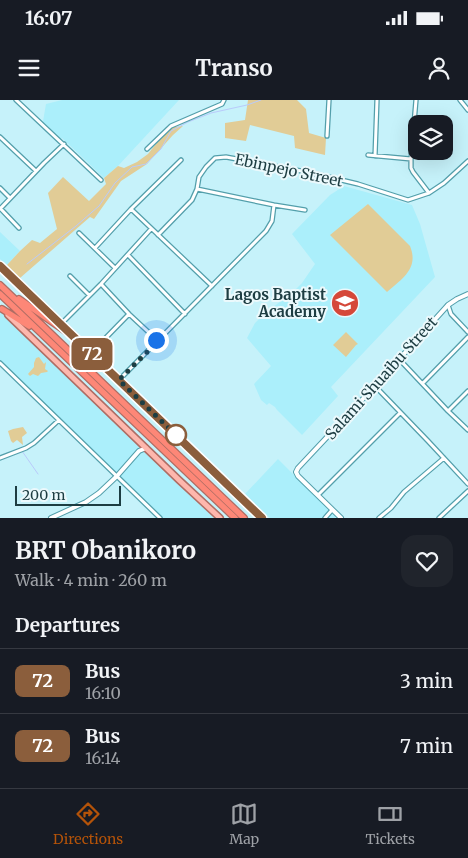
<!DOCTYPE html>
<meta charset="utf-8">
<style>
:root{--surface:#171b24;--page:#20242c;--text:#f1f3f6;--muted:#9ea1a6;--line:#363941;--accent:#b45309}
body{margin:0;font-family:Merriweather,serif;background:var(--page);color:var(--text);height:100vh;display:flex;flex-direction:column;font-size:19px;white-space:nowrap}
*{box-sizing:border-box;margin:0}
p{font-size:16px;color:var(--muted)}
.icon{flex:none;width:28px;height:28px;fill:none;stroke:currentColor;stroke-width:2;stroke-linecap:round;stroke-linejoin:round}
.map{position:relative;height:418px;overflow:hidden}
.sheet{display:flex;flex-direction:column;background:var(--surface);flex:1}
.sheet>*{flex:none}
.badge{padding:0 10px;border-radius:8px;font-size:18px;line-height:32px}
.tools{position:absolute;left:408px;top:15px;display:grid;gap:10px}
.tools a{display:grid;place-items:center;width:45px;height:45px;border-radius:10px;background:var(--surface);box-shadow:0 5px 20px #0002;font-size:25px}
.scale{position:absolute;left:15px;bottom:12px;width:106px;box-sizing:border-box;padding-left:5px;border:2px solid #1d3d42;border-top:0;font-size:14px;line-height:18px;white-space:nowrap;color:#1d3d42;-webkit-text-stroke:4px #ebf9fc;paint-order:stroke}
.you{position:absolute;width:25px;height:25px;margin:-12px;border:4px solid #fff;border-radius:50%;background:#1a73e8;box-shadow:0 0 0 8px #1a73e833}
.map>.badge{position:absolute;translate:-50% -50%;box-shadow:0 0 0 2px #fff}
h2{padding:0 15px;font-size:19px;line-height:45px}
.round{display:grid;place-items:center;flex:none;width:52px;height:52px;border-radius:15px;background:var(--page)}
.headline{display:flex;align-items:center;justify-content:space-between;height:85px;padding:0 15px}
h1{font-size:24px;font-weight:700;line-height:38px}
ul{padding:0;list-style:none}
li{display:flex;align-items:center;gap:15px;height:65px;padding:0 15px;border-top:1px solid var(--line)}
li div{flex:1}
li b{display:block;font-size:19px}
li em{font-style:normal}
li .badge{min-width:55px;font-weight:700;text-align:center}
.status{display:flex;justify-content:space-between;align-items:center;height:35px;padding:0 25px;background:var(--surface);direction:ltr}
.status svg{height:14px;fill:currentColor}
header{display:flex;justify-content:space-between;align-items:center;height:65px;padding:0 15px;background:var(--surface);font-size:22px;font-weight:700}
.tab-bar{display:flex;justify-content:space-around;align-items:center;height:70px;border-top:1px solid var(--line);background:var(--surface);font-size:14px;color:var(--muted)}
.tab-bar a{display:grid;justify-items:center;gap:2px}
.tab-bar .current{color:var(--accent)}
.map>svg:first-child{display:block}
.built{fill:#abeffb}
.green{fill:#e1cc96}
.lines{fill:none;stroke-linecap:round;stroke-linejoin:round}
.stream{stroke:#b9cafb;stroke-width:1}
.minor-casing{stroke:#539fab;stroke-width:5.5}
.tertiary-casing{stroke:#539fab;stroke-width:6}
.primary-casing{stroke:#af6d64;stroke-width:8}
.motorway-casing{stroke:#af6d64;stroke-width:8}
.minor{stroke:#fff;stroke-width:3}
.tertiary{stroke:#fff;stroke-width:4}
.primary{stroke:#feb7ad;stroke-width:5}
.motorway{stroke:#fd8777;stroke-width:5.5}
.line-casing{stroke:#fff;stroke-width:11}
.line{stroke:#8b5e3c;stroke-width:8}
.walk{stroke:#1d3d42;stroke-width:5;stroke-dasharray:0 9}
.stop-dot{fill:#fff;stroke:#8b5e3c;stroke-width:2.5}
.labels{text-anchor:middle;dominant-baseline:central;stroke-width:4;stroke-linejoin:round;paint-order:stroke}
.street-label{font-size:15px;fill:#1d3d42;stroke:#ebf9fc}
.poi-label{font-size:15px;font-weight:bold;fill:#1d3d42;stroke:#ebf9fc;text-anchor:end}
</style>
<div class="status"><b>16:07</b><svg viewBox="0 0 49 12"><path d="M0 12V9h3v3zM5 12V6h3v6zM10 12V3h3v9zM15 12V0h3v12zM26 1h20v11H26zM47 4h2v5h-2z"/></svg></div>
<header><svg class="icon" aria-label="menu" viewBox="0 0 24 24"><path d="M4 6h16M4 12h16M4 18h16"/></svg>Transo<svg class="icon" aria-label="person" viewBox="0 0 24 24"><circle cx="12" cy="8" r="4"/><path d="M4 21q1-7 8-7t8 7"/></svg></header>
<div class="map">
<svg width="468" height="418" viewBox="0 0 468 418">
<rect width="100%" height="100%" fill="#c6f2fa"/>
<path class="built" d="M62 0H179L118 66 104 78 62 38 57 42 42 27 46 4Z
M344 86 412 105 420 124 435 177 331 287 338 296 302 335 277 310 275 307 269 303 267 305 261 300 254 284 271 266 247 238 255 223 264 214 294 191 302 183 315 164 292 134 330 95Z
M0 132 20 151 7 165 0 159Z
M0 208 58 264 214 418H159L0 264Z
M278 359 336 417 335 418H270L245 394Z"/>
<path class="green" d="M248 0H297L306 9 309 33 326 38 325 55 295 48 294 36 250 25 246 41 225 38V23L245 20Z
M183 26 173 35 147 64 121 81 94 119 90 117 20 178 7 165 20 151 32 140 40 143 57 129 48 93 63 77 89 101 106 84 104 78 118 66 124 68 137 62 148 54 159 40 173 27Z
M368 104 410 146C419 168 403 178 387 192L330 135Z
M346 232 358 244 356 245 346 257 333 245Z
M39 257 44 264 46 262 45 269 48 271 47 272 41 273 38 276 33 274 30 276 28 274 34 267V263L36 258Z
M23 327 27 333 22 337 23 345 17 340 13 343 11 341 8 331 13 329Z"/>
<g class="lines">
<path class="stream" d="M27 164 76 126 99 106 115 83 132 67 146 64 161 49 171 31 188 22 211 13 247 5 261 0
M22 351 38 374"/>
<defs>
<path id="minor" d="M16 0 101 80
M416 0 411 59V68L413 72 429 93
M460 0 468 10
M327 36 329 0
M0 37 36 71
M147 49 171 26 222 4 224 0
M368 55 411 59
M375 56 377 0
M0 88 10 98
M197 89 274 105 305 110
M0 108 19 128
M0 109 44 63 64 44
M131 109 212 186
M79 133 115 168
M158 135 192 100 197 89 199 77 206 67 215 58 226 57 312 73 358 84 408 100 429 93 444 83 468 61
M95 148 131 109 181 60
M128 155 185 214
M70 176 89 195
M101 184 129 214 158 241
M448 205 451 214 468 232
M61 224 101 184 151 129
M91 253 129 214
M399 259 448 311 468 330
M0 263 160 418
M119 280 266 131 272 121 274 105
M423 283 468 237
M375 286 428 341 468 384
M448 311 468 291
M0 358 26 348 34 343 59 320
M318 395 400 313
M325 418 332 410
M379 418 391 408 404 392 444 358
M439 418 468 391"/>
<path id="tertiary" d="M51 418 86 402 99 393 117 376 139 351 146 348
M341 418 298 376 296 372 298 368 375 286 448 205 457 199 468 194"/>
<path id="primary" d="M0 166 262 418
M8 215 179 380 220 418"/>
<path id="motorway" d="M0 185 244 418
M0 194 235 418
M19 199 71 235
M2 209 29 226"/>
</defs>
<use href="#minor" class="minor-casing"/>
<use href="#tertiary" class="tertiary-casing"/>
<use href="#primary" class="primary-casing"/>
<use href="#motorway" class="motorway-casing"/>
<use href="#minor" class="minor"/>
<use href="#tertiary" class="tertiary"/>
<use href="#primary" class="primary"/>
<use href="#motorway" class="motorway"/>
</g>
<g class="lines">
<defs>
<path id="line" d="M0 166 262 418"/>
</defs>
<use href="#line" class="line-casing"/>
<use href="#line" class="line"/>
<path class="walk" d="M156 240 158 241 119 280 176 335"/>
</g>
<defs>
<symbol id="school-disc" viewBox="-11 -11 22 22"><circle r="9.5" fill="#d54839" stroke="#ebf9fc"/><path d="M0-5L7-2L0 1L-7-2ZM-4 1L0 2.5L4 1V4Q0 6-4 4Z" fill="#fff"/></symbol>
</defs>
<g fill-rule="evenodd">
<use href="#school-disc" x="329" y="187" width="32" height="32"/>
</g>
<circle class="stop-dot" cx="176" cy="335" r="10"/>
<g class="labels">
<g class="street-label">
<text transform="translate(289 70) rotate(12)">Ebinpejo Street</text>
<text transform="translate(381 278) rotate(-48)">Salami Shuaibu Street</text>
</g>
<g class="poi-label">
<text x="326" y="194">Lagos Baptist<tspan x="326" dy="17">Academy</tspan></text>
</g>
</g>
</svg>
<div class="tools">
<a><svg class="icon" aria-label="layers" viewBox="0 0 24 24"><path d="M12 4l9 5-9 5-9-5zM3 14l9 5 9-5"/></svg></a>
</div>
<div class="scale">200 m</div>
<div class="you" style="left:156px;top:240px"></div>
<b class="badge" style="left:92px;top:254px;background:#8b5e3c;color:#fff">72</b>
</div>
<section class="sheet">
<div class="headline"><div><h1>BRT Obanikoro</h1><p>Walk · 4 min · 260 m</p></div><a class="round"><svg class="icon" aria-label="heart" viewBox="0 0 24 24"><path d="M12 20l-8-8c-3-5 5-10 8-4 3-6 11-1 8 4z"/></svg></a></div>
<h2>Departures</h2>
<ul>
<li><span class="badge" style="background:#8b5e3c;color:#fff">72</span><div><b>Bus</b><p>16:10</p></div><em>3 min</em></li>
<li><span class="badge" style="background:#8b5e3c;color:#fff">72</span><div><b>Bus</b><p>16:14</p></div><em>7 min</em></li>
</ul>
</section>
<nav class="tab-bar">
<a class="current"><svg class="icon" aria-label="directions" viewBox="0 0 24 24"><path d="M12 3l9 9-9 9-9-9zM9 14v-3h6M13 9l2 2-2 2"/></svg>Directions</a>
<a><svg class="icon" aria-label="map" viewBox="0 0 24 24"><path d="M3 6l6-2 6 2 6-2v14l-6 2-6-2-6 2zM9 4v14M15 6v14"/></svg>Map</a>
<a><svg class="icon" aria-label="tickets" viewBox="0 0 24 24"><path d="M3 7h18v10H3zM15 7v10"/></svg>Tickets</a>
</nav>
